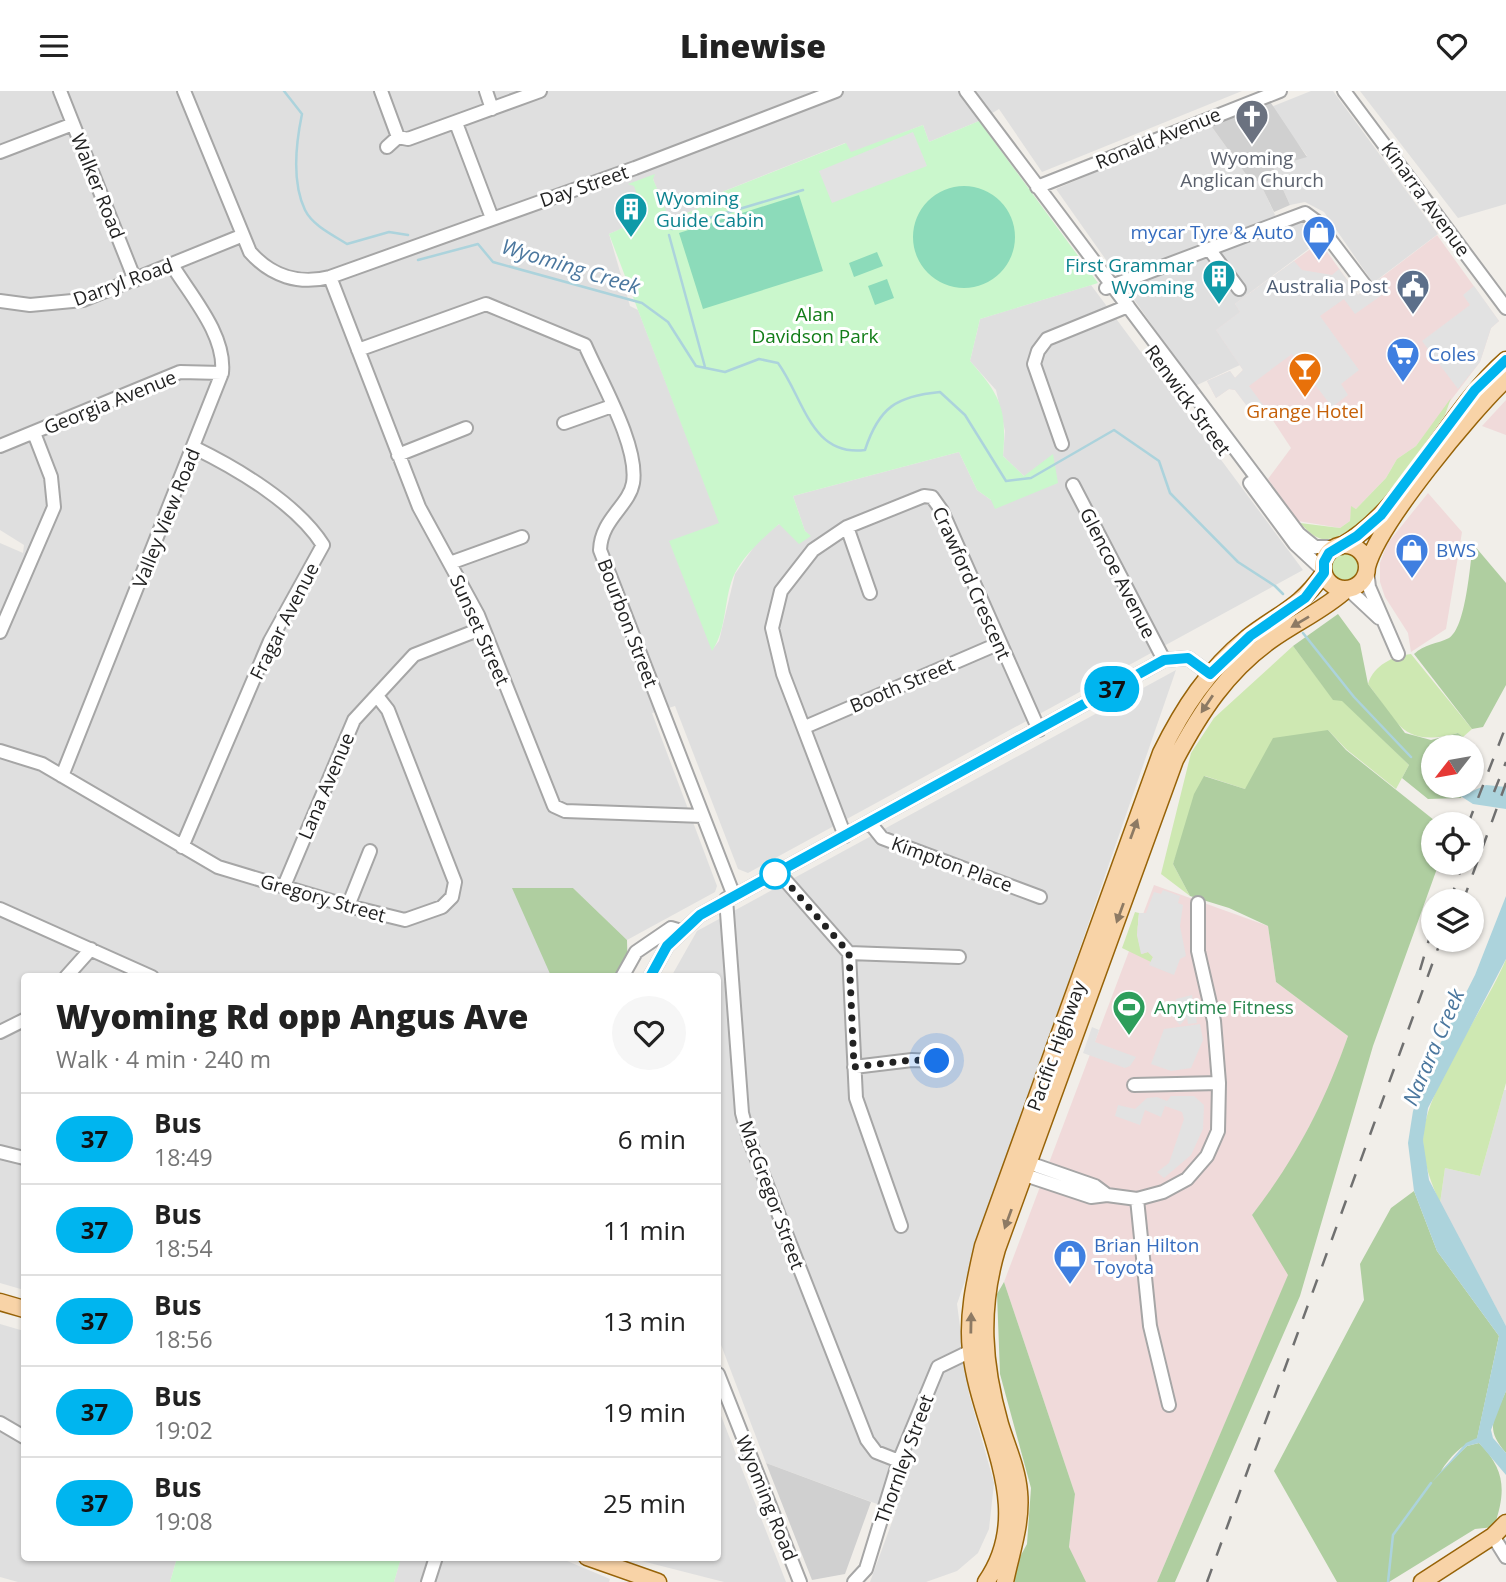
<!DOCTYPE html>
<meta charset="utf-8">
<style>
:root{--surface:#fff;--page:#f6f6f6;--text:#222;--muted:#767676;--line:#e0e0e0}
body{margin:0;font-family:"Open Sans",sans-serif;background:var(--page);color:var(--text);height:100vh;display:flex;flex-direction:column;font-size:26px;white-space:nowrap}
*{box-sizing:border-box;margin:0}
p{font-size:23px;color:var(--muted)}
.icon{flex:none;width:38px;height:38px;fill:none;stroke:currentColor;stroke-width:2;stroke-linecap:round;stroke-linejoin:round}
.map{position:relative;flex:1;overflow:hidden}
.side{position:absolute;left:21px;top:882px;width:700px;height:588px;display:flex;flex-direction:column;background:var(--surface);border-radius:7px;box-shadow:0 2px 5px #0004}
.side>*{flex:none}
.badge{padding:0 14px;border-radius:23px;font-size:24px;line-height:46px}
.needle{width:46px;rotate:239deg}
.fabs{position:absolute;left:1421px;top:644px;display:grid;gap:14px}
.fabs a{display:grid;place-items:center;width:63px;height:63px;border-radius:50%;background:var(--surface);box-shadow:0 2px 5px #0004;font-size:35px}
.you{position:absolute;width:35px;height:35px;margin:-18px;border:5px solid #fff;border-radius:50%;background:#1a73e8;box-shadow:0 0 0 10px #1a73e833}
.map>.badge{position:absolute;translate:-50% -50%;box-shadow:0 0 0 4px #fff}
.round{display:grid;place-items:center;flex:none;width:74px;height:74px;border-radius:37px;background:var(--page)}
.summary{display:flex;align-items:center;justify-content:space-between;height:119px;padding:0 35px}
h1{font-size:33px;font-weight:800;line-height:52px}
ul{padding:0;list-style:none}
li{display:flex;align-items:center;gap:21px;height:91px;padding:0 35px;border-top:2px solid var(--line)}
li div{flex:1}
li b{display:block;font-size:26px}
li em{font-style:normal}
li .badge{min-width:77px;font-weight:700;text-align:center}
header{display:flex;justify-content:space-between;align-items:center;height:91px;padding:0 35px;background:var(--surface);font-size:32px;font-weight:800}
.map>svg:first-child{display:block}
.residential{fill:#dfdfdf}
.commercial{fill:#f0dada}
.religious{fill:#d0d0d0}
.grass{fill:#cee8b2}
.forest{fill:#afcea0}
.park{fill:#caf7cc}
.pitch{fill:#8cdbba}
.parking{fill:#e2e2e2}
.water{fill:#acd3dc}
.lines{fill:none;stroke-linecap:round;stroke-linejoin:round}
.stream{stroke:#acd3dc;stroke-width:2.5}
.minor-casing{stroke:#a6a6a6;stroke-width:16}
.major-casing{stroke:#976308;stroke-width:19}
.minor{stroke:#fff;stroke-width:12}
.major{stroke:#f8d3a7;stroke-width:16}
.rail{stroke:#707070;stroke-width:2.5;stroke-dasharray:14 14;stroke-linecap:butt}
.oneway{fill:#8d7a64}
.line-casing{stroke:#fff;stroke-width:16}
.line{stroke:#00b5ef;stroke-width:10}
.walk{stroke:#222;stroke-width:7;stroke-dasharray:0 12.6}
.stop-dot{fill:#fff;stroke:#00b5ef;stroke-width:3.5}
.labels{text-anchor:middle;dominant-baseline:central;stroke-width:6;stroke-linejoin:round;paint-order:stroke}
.street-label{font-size:19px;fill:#222;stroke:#fff}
.worship-label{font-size:19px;fill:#5b616d;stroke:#fff}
.culture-label{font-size:19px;fill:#0d838f;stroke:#fff;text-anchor:start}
.shop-label{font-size:19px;fill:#366cbe;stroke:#fff;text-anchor:start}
.service-label{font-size:19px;fill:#4e5e75;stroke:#fff;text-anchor:end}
.park-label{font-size:19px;fill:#127d18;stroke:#fff}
.food-label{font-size:19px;fill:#c56008;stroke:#fff}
.leisure-label{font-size:19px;fill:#27864d;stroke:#fff;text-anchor:start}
.water-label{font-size:21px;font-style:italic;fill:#4b779e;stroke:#fff}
</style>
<header><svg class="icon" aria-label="menu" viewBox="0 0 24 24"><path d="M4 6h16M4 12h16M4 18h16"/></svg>Linewise<svg class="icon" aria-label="heart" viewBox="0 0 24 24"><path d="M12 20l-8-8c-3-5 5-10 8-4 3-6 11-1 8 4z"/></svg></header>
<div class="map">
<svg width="1506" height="1491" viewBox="0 0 1506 1491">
<rect width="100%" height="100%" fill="#f1eee9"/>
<path class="residential" d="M0 0H1242L1042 81 999 18 979 30 929 51 923 34 851 62 845 52 712 105 714 111 669 129 653 88 646 127 609 143 630 215 638 219 720 432 712 559 719 550 735 483 758 450 779 433 810 445 805 440 793 405 959 361 977 399 991 409 1024 385 1003 365 1005 340 996 299 970 270 980 228 1091 194 1303 479 748 782 738 778 675 615 652 622 717 795 715 801 627 849 573 797 551 885 24 886V1199L0 1192V452L23 462 24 454 0 439Z
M1311 0H1333L1438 143 1373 192 1324 121 1305 111 1290 114 1273 76 1307 65 1271 16Z
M1360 0H1506V113L1458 127Z
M1209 32 1250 89H1259L1280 135 1301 127 1308 129 1322 148 1235 213 1241 220 1240 274 1195 295 1056 98Z
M1176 579 957 1213 969 1303 994 1392 989 1438 978 1462 957 1480 926 1491H870L896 1420 766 1372 718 1246V886H671L697 840Z
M1504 999H1506V1235L1440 1112 1445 1077 1480 1085Z
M0 1233 24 1240V1466L177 1467 170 1491H18L0 1486Z
M718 1317 786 1491H724L630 1467 718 1466Z
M401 1466 560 1467 610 1488 609 1491H394Z"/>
<path class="commercial" d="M1437 144 1499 230 1491 237 1480 271 1416 355 1397 368 1386 387 1356 418 1352 416 1350 430 1340 437 1298 430 1268 388 1291 357 1266 319H1250L1235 299 1229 298 1216 307 1207 290 1230 280 1235 287 1243 279 1216 239 1240 221 1235 213 1320 151 1358 204Z
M1506 309V344L1482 335Z
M1428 402 1462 441 1446 538 1411 561 1408 542 1385 506 1380 491V472L1387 453Z
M1154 794 1268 835 1276 891 1348 945 1332 991 1288 1077 1252 1124 1289 1183 1157 1491H1085L1069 1456 1075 1403 1004 1191Z"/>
<path class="religious" d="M1269 9 1307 66 1273 76 1290 114 1274 121 1259 90 1250 89 1209 32Z
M766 1372 871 1411 845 1483 812 1489Z"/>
<path class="grass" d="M1451 307 1445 324C1422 355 1363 453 1322 448 1313 446 1306 438 1300 432L1340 437 1350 430 1351 415 1356 418 1386 387 1397 368 1416 355Z
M1332 476a13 13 0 1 1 26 0a13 13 0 1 1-26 0Z
M1293 555 1333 608 1342 609 1409 674 1396 698 1346 658 1328 639 1245 698 1205 685 1173 773 1190 805 1161 783 1191 662 1214 627Z
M1411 563 1472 638 1463 646 1458 642C1402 657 1399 633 1368 593 1374 574 1393 565 1411 563Z
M1135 821 1139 822 1137 844 1142 863 1148 861 1153 866 1151 871 1122 857Z
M1506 868V992L1480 1085 1445 1077 1440 1112C1431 1092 1423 1071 1423 1049 1424 998 1485 920 1506 868Z"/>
<path class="forest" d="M1473 453 1506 492V594L1483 636 1472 638 1414 563C1424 553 1437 553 1449 547 1466 537 1470 473 1473 453Z
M1338 523 1360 553 1368 593 1405 642 1431 649 1458 642 1479 659 1472 678V656H1433V695H1465L1461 707 1428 708 1402 687 1409 674 1342 610 1333 609 1293 555Z
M1328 639 1346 659 1439 733H1433V772H1439L1373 955 1300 1205 1175 1491H1157L1288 1184 1252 1124C1296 1067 1324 1013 1348 945L1276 891 1268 835 1229 817 1190 805 1173 773 1194 703 1204 685 1245 698 1273 647Z
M512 797H573L627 849 628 885H551Z
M1414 1100 1437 1160 1499 1245 1477 1348C1461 1354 1450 1366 1441 1380L1467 1355 1479 1352C1506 1379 1506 1401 1494 1436L1475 1438 1389 1491H1337L1274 1380 1364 1209 1360 1173 1391 1117Z
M1004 1191 1075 1403 1069 1456 1086 1491H1015V1475L1027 1453 1031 1397 1000 1283 997 1203Z
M1506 1300V1362C1484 1336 1494 1329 1506 1300Z"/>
<path class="park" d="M979 30 1098 192 980 228 970 270C1001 305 1007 318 1003 365L1024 385 1053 363 1058 392 995 418 991 409 977 399 959 361 793 405 805 440 811 445 799 453 779 433C763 447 745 463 735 482 723 506 728 537 712 560L669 450 719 432 609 143 645 127 634 95 628 93 655 83 653 88 670 129 713 111 712 105 846 52 851 61 923 34 929 51Z
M177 1467V1466L401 1467 394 1491H170Z"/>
<path class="pitch" d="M913 146a51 51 0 1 1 102 0a51 51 0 1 1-102 0Z
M799 104 823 180 703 218 679 142Z
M877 161 883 175 854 186 849 172Z
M887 188 894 207 875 214 868 195Z"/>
<path class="parking" d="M913 41 927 75 832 112 819 80Z
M1294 170 1302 179 1332 184 1339 178 1358 204 1380 187 1389 199 1355 223 1344 208 1320 225 1359 279 1341 293 1348 304 1332 316 1292 263 1249 295 1266 318 1250 319 1235 299 1229 298 1216 307 1207 290 1230 280 1235 287 1243 279 1216 239 1240 221 1235 213Z
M1474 195 1499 230 1491 237 1480 271 1458 298 1422 250 1470 214 1463 204Z
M1163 799 1180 805 1178 812 1183 814 1180 835 1186 865 1180 868 1174 884 1149 874 1153 866 1148 861 1141 863 1137 844 1139 822H1146L1154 801 1161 803Z
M1192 904 1197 932 1188 933 1187 926 1180 934 1173 926 1179 921 1176 908Z
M1200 933 1203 949 1191 977 1171 980 1151 973 1164 938Z
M1092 936 1099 939 1095 951 1136 966 1130 975 1125 977 1083 962Z
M1171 1005H1194L1204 1014 1203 1038 1191 1064 1164 1087 1157 1081 1169 1072 1184 1028 1182 1021 1165 1015 1161 1026 1145 1019 1140 1034 1115 1025 1118 1014 1135 1018 1147 1007 1157 1006 1167 1010Z"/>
<path class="water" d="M1486 694 1506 696V718L1473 713 1445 695H1454L1466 703Z
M1506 805V868L1428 1017 1423 1049 1429 1089 1506 1235V1300L1491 1339 1493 1347 1506 1362V1384L1479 1352 1467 1355 1430 1393 1466 1352 1477 1347 1499 1245 1437 1160 1414 1100 1408 1052 1413 1020 1435 963 1475 884Z"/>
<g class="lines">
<path class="stream" d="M284 0 302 23C296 52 292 92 305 119 313 135 333 144 347 153L389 141 408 144
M672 138 803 99
M669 144 705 276
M418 169 478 153 493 171 642 212 668 231 696 275 725 281 759 268 778 272C804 308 811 366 865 359 879 316 897 305 940 301L965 324 1006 390 1031 387 1114 339 1159 370 1170 402 1238 471 1275 495 1283 503
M1303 542 1354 606 1411 666
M1388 1491 1393 1444 1431 1392"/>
<defs>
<path id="minor" d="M60 0 135 189
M184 0 250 161C271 185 299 194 330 186L635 77 836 0
M381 0 398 46
M486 0 492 18
M966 0 1299 443 1315 456H1337
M1344 0 1506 217
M456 32 492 127
M387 56 398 46 408 48 540 0
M0 61 73 33
M1037 96 1280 0
M1209 158 1239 198
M330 186 419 416 478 524 554 715 565 720 703 725
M1106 197 1305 122 1316 130 1367 197
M0 210 30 214 83 209 241 145
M358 259 486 213 585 254C600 289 639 355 633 392 629 415 601 428 600 459L734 805
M564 332 612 315
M1062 353 1034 273 1038 260 1047 248 1128 215
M0 355 180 281 222 282
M398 364 466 337
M1250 392 1295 453 1324 480
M1073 394 1164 569
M847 436 870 502
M450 472 522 446
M1367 480 1369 496 1398 563
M1348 498 1379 527
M0 541 54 416 51 386 34 342
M805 636 1000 552
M0 660 42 673 218 776 348 815 405 829 442 816 452 806 455 791 388 619 377 605
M62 685 222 282C226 244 191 205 172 174
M870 732 882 747 1040 806
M845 745 783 583 772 537 781 500 813 459 847 436 924 405 932 406 942 420 1039 639
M182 756 270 550 323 454C297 413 238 378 195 357
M778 781 849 862 856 1007 901 1135
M284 795 354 629 414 564 483 537
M726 808 742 1022 749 1048 867 1349 876 1361 899 1370
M348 815 370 760
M0 818 152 886
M849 862 959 866
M66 886 91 858
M622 886 636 861 671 837 681 840
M650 886 667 855 700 824 1164 569 1188 567 1210 583
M0 941 24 929
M854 976 912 969 937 970
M1134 994 1219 992
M0 1061 24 1067
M1020 1075 1029 1072 1095 1095 1107 1104
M1025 1084 1091 1106 1107 1104 1137 1108 1163 1101 1187 1088 1207 1065 1218 1040 1219 992 1214 930 1198 860V812
M1137 1108 1150 1235 1169 1314
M718 1283 800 1491
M0 1332 24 1346
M1493 1445 1506 1466
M428 1491 436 1466
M854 1491 866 1478 899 1370 938 1276 971 1260"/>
<path id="major" d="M1323 476a22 22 0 1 1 44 0a22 22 0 1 1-44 0Z
M1341 455C1407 419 1446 321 1506 269
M1367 476C1378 433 1471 321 1506 288
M0 1211 24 1218
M587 1466 658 1491
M986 1491C1038 1416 979 1338 971 1260 967 1224 975 1190 983 1155L1161 662C1183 617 1208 579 1247 547 1279 522 1299 518 1324 482
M1005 1491C1011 1461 1022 1432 1019 1401 1017 1377 1007 1356 1000 1333 983 1273 979 1219 997 1158L1175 669C1200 622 1227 580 1271 549 1296 531 1324 519 1347 498
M1422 1491 1493 1445 1506 1432"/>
</defs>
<use href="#minor" class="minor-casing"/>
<use href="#major" class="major-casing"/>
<use href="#minor" class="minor"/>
<use href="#major" class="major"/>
<path class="rail" d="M1494 701 1506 671
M1468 733 1506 635
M1472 748 1481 722
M1450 810 1463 772
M1463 810 1506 692
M1420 879 1433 835
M1207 1491 1441 849"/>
</g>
<defs><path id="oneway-solid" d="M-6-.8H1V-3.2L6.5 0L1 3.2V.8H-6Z" transform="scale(1.75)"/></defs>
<g class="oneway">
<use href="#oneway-solid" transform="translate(1300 531) rotate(149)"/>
<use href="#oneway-solid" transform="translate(1207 613) rotate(124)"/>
<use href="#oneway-solid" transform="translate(1134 738) rotate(-70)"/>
<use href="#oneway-solid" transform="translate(1120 822) rotate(110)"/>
<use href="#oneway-solid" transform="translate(1008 1128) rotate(110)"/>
<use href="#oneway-solid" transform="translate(971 1232) rotate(-89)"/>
</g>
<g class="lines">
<defs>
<path id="line" d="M650 886 667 855 700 824 1164 569 1188 567 1210 583 1250 545 1305 507 1324 482V471L1329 462 1357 445 1381 424 1475 299 1506 269"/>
</defs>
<use href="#line" class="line-casing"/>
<use href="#line" class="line"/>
<path class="walk" d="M775 783 778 781 849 862 854 976 912 969 937 970"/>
</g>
<defs>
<symbol id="church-pin" viewBox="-11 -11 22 30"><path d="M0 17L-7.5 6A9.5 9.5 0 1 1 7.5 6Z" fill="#6b7280" stroke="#fff"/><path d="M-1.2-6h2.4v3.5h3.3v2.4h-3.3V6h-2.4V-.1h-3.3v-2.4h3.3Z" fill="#fff"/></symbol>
<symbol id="building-pin" viewBox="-11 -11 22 30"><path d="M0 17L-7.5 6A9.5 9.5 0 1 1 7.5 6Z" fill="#0f9aa8" stroke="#fff"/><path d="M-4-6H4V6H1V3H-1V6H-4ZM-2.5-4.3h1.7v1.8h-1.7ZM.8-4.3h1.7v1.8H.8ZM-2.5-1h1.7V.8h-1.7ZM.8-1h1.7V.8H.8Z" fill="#fff"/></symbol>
<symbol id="shop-pin" viewBox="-11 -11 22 30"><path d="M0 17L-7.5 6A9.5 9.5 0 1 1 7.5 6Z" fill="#3f7fe0" stroke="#fff"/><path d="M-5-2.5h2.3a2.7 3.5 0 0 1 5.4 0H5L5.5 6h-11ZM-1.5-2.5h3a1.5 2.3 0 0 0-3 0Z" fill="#fff"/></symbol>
<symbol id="civic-pin" viewBox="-11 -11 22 30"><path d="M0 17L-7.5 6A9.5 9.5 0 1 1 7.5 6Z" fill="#5c6f8a" stroke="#fff"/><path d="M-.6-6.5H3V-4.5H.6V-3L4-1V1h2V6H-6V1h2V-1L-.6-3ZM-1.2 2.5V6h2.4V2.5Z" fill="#fff"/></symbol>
<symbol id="supermarket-pin" viewBox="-11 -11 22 30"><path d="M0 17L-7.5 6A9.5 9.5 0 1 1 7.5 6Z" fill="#3f7fe0" stroke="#fff"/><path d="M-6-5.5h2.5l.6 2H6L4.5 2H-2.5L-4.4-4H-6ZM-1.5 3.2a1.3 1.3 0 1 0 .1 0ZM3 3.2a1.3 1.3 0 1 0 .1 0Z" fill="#fff"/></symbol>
<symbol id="bar-pin" viewBox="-11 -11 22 30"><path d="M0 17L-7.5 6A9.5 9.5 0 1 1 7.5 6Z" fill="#e8710a" stroke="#fff"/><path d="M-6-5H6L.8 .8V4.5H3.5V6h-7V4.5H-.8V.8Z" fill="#fff"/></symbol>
<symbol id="stadium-pin" viewBox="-11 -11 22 30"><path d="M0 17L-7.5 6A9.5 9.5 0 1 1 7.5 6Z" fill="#2e9e5b" stroke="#fff"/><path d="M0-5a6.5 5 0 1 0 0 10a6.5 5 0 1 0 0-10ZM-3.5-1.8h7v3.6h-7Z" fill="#fff"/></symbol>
</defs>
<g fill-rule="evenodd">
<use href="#church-pin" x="1233" y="6" width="38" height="52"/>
<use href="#building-pin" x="612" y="99" width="38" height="52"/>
<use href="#shop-pin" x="1300" y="122" width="38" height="52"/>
<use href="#building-pin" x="1200" y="166" width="38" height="52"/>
<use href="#civic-pin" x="1394" y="176" width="38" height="52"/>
<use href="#supermarket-pin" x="1384" y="244" width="38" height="52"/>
<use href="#bar-pin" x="1286" y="259" width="38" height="52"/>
<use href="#shop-pin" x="1393" y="440" width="38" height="52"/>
<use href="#stadium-pin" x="1110" y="897" width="38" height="52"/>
<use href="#shop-pin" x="1051" y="1146" width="38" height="52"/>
</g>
<circle class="stop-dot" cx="775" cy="783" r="14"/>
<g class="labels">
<g class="street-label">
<text transform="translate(1158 47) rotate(-22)">Ronald Avenue</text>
<text transform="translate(98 95) rotate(68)">Walker Road</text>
<text transform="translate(584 95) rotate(-19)">Day Street</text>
<text transform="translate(1426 108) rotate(54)">Kinarra Avenue</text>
<text transform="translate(123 191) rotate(-20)">Darryl Road</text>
<text transform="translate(1188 309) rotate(54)">Renwick Street</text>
<text transform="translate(110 311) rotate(-22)">Georgia Avenue</text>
<text transform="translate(166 427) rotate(-68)">Valley View Road</text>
<text transform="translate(1118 482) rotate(63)">Glencoe Avenue</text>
<text transform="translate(972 492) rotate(66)">Crawford Crescent</text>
<text transform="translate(284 530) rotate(-63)">Fragar Avenue</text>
<text transform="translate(628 532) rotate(69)">Bourbon Street</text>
<text transform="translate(480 539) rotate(66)">Sunset Street</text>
<text transform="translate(902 594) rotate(-23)">Booth Street</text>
<text transform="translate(326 695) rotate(-67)">Lana Avenue</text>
<text transform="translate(952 773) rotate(20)">Kimpton Place</text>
<text transform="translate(323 807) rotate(16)">Gregory Street</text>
<text transform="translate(1056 955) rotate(-70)">Pacific Highway</text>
<text transform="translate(772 1104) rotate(70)">MacGregor Street</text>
<text transform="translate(904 1368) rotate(-70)">Thornley Street</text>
<text transform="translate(767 1407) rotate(68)">Wyoming Road</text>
</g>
<g class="worship-label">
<text x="1252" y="67">Wyoming<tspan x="1252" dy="22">Anglican Church</tspan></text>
</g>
<g class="culture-label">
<text x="656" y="107">Wyoming<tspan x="656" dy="22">Guide Cabin</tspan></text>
<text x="1194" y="174" text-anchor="end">First Grammar<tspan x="1194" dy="22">Wyoming</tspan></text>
</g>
<g class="shop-label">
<text x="1294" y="141" text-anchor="end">mycar Tyre &amp; Auto</text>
<text x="1428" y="263">Coles</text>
<text x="1436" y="459">BWS</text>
<text x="1094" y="1154">Brian Hilton<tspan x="1094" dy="22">Toyota</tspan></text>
</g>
<g class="service-label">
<text x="1388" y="195">Australia Post</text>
</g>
<g class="park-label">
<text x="815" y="223">Alan<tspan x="815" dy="22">Davidson Park</tspan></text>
</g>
<g class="food-label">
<text x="1305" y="320">Grange Hotel</text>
</g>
<g class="leisure-label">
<text x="1154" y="916">Anytime Fitness</text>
</g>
<g class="water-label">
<text transform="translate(571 175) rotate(17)">Wyoming Creek</text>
<text transform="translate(1433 956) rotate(-67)">Narara Creek</text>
</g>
</g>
</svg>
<div class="fabs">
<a><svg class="needle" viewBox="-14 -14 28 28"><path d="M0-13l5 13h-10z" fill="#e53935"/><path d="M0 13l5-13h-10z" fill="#767676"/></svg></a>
<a><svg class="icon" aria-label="locate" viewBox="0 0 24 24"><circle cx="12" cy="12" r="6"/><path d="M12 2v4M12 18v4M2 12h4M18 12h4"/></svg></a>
<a><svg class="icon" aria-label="layers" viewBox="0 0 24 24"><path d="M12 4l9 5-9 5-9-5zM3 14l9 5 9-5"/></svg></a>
</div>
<div class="you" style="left:937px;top:970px"></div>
<b class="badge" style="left:1112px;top:598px;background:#00b5ef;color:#111">37</b>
<section class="side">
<div class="summary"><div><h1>Wyoming Rd opp Angus Ave</h1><p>Walk · 4 min · 240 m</p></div><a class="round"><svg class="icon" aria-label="heart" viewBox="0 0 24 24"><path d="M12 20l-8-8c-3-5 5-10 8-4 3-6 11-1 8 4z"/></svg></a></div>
<ul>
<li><span class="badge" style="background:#00b5ef;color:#111">37</span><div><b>Bus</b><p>18:49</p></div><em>6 min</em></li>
<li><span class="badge" style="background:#00b5ef;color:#111">37</span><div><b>Bus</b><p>18:54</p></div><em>11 min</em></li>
<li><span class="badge" style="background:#00b5ef;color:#111">37</span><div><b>Bus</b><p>18:56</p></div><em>13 min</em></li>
<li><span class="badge" style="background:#00b5ef;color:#111">37</span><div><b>Bus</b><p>19:02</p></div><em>19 min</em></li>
<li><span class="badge" style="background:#00b5ef;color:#111">37</span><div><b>Bus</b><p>19:08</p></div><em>25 min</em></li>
</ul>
</section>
</div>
